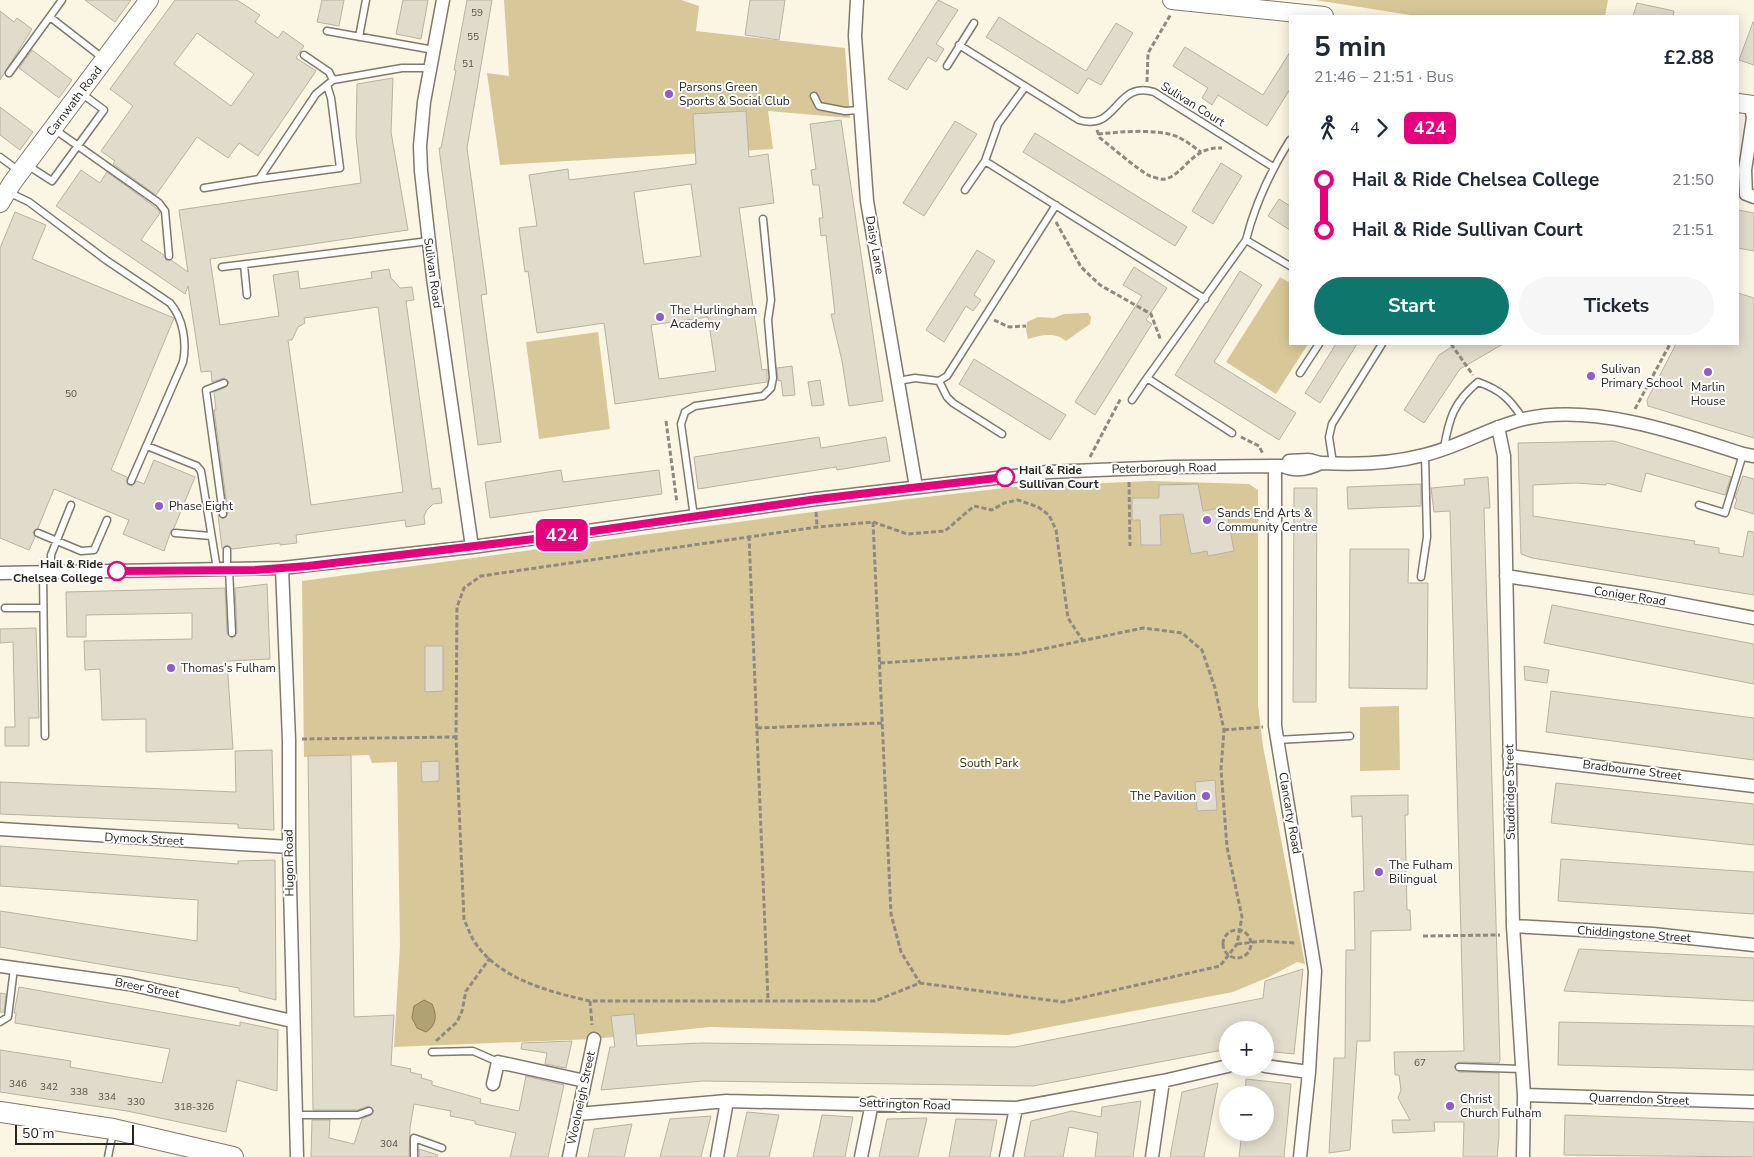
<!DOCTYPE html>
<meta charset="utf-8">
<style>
:root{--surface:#fff;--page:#f6f6f7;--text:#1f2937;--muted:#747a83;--accent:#0f766e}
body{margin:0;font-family:"Nunito Sans",sans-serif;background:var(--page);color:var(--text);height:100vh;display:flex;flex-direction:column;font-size:19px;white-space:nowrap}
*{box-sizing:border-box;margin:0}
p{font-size:16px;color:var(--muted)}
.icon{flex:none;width:28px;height:28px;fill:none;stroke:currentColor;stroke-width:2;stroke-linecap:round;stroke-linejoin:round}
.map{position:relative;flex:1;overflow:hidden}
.drawer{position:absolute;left:1289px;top:15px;width:450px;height:330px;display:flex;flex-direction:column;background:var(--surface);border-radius:0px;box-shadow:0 2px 12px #0003}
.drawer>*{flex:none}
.badge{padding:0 10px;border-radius:8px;font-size:18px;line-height:32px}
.tools{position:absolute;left:1219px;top:1021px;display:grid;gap:10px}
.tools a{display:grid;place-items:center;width:55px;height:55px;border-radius:50%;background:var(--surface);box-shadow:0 2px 12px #0003;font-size:25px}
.scale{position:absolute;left:15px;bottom:12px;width:119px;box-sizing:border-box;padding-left:5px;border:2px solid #282620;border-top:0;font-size:14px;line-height:18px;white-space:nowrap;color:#282620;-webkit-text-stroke:4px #fff;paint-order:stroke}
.map>.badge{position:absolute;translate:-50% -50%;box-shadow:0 0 0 2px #fff}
.legs{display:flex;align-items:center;gap:8px;height:55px;padding:0 25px;font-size:16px}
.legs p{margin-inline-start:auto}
.head{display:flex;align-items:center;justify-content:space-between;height:85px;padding:0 25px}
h1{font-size:28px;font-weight:700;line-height:38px}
.button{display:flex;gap:10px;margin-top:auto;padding:10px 25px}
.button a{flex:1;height:58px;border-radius:30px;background:var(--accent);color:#fff;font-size:20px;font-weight:700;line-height:58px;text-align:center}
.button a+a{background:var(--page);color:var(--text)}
ul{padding:0 25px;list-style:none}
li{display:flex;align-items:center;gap:18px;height:50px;font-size:19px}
li i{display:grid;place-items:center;width:8px;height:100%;margin:0 6px;background:currentColor}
li i::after{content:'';width:12px;height:12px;margin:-6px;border:4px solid;border-radius:50%;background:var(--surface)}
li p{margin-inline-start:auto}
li:first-child i{background:linear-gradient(#0000 50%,currentColor 0)}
li:last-child i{background:linear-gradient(currentColor 50%,#0000 0)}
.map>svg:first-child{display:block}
.green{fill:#d8c899}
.water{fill:#b1a273;stroke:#887d5a}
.building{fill:#e1dbcb;stroke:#b7b2a2;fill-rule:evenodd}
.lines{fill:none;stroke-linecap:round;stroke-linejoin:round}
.lane-casing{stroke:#7f7a6b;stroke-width:9}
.street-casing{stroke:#7f7a6b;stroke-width:15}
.secondary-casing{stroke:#7f7a6b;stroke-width:20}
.primary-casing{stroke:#7f7a6b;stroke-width:22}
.path{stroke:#8e8a7f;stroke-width:3;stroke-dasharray:5 2.5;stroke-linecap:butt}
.lane{stroke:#fff;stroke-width:6}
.street{stroke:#fff;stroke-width:12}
.secondary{stroke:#fff;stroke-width:18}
.primary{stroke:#fff;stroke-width:20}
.line-1-casing{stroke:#fff;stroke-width:11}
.line-1{stroke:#e6007e;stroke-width:8}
.poi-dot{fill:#915ad2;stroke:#fff;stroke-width:2}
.stop-1-dot{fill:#fff;stroke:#e6007e;stroke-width:2.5}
.labels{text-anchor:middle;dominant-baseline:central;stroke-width:4;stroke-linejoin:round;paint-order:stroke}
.number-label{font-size:10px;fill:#56534b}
.poi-label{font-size:12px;fill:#282620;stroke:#fff;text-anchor:start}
.street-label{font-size:12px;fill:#282620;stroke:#fff}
.stop-label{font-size:12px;font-weight:bold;fill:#282620;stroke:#fff;text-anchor:start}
.park-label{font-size:12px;fill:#392d05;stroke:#fff}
</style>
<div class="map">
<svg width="1754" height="1157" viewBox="0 0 1754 1157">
<rect width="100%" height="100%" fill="#fbf5e4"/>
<path class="green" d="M504 0H681L699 6 696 31 845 48 850 118 768 111 773 149 500 165 487 73 509 76Z
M1315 0H1608L1605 16H1417Z
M1280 277 1290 283V344H1308L1276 394 1226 362Z
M1088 313 1091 317 1090 324 1066 341C1055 332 1041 335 1028 339L1026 330 1027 322 1038 317 1054 318 1064 314Z
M598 332 610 429 539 439 526 342Z
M1150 481 1249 484 1258 490V705L1263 746 1305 964 1297 962 1269 977 1233 992 1008 1035 710 1027 594 1039 394 1047 400 946 397 762 372 763 369 755 304 757 302 581 909 499 1014 487Z
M1399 706 1400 770 1360 771V707Z"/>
<path class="water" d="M424 1000 432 1004C437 1015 437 1025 426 1032L417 1028 412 1018 414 1006Z"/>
<path class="building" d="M85 0H131L115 22Z
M175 0H237L260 15 255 22 278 38 283 31 304 46 296 58 316 71 258 156 239 143 228 158 197 137 156 195 113 164 115 161 101 151 133 106 110 89ZM197 33 254 74 231 106 174 64Z
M322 0H344L339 26 317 22Z
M403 0H428L421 39 396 34Z
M467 0H492L467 148 487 294 481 295 501 442 478 445 439 148H441L456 70H454Z
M750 0H785L779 40 745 35Z
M938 0 958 10 936 44 944 49 936 62 928 57 907 90 888 79Z
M1637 3 1674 11 1673 16H1633Z
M0 11 14 22 17 18 32 29 0 80Z
M999 17 1086 71 1116 23 1133 33 1101 85 1088 78 1078 94 986 37Z
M1753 22H1754V65L1739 60Z
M1185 47 1263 95 1290 52V89L1267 126 1218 95 1212 105 1202 98 1208 88 1173 66Z
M32 50 72 80 59 98 19 68Z
M393 78 391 132 408 230 210 259 220 325 279 316 273 275 298 271 300 289 372 278 371 272 389 269 391 278 400 288 412 287 414 300 406 301 432 489 440 488 442 503 433 504 427 510 424 516 425 524 406 527 405 520 296 535 297 543 280 545V543L232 549 227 545 222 549 218 515 223 519 228 513 214 410H216L214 392 226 387 229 382 224 378 212 382 211 371 201 372 188 286 185 294 56 206 81 170 100 183 107 172 155 207 160 213 141 240 164 255 166 260H171L188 272 179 210 361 183 356 136 357 84ZM378 307 403 492 311 505 288 340H292L298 327 305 323 304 318Z
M0 107 33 132 20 150 0 135Z
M746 111 749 157 768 154 774 203 739 208 762 370 767 369V382L615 404 604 323 537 333 528 271 525 272 519 228 537 226 529 175 568 169 569 180 696 164 693 114ZM691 184 701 256 644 264 634 192ZM708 317 716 371 659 379 651 325Z
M841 120 883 401 849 406 842 361 831 314H835L826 235 821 236 819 218H823L819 185H813L811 170 816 169 810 124Z
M955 121 977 134 924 216 903 203Z
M1035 133 1187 227 1175 246 1023 152Z
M1221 163 1242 176 1213 224 1192 211Z
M1279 199 1290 206V230L1268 216Z
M1738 210 1754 213V251L1738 248Z
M15 212 46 225 32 259 174 318 111 470 127 477V484L131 486 137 481 144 484 154 460 195 477 174 528 171 531 164 551 123 534 129 520 54 489 38 528 33 532 35 537 29 550 0 538V248Z
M977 250 995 261 974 295 981 300 973 311 966 306 944 342 926 330Z
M1134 267 1167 288 1146 320 1152 324 1095 415 1075 402 1142 296 1123 285Z
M1240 271 1262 285 1214 362 1296 413 1279 440 1175 375Z
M1738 293 1754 298V438L1648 406 1647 400 1676 344H1738Z
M1336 344H1357L1320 403 1305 393Z
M1456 344H1503L1460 369 1424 423 1404 410 1439 355Z
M974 359 1066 415 1050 440 959 384Z
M792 366 795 395 783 396 781 380 778 381 777 368Z
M820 380 824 405 812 406 808 382Z
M819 437 821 448 886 437 890 461 837 470 836 467 698 489 694 457Z
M1614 441 1731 477 1725 495 1646 473 1641 492 1607 483 1606 485 1575 483 1533 485V516L1695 541 1694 544 1719 548V553L1743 557 1748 531 1754 532V595L1532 558 1521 554 1518 443Z
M561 470 563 482 659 470 662 494 490 518 485 482Z
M1743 476 1754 479V514L1734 508 1737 499 1735 498Z
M1488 477 1490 508H1484L1500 1060 1499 1063 1459 1062 1454 1067 1459 1072 1499 1073V1136L1497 1157H1463L1464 1122H1434L1435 1131 1393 1133 1392 1120H1410L1398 1098 1401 1090 1399 1075H1395L1394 1052 1464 1051 1450 511 1434 512 1431 488 1465 485 1464 479Z
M1198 484 1203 511 1226 507 1234 551 1208 556 1207 551 1191 554 1183 514 1160 515 1161 545H1141L1140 520H1132V498H1159V485Z
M1421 484V506L1348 509 1347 487Z
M1294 488H1317L1316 702H1293Z
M1350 549H1409L1408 583H1428L1427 689 1349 688Z
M267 584 270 659 227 661 233 749 146 752V719L102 720 100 669 85 670 84 641 192 639V613L86 615V637H67L66 592 225 588 227 633 232 638 237 633 235 588Z
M1552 605 1754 644V684L1544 643Z
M36 628 39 718H29V746H5V727H15L13 642 0 643V629Z
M425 646H443V691L425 692Z
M1524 666 1549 670 1547 683 1525 680Z
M1551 691 1754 718V760L1546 732Z
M272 750 274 830 238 828V824L0 814V782L236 792 235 751Z
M351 755 354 1017 394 1015 391 1065 411 1069 410 1072 422 1075 421 1078 432 1081V1085L481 1099 480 1103 519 1111 526 1076 564 1085 548 1157H510L516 1133 475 1124V1121L450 1116 451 1111 414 1104 410 1128 409 1157H311L312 1120H330L329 1138 354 1144 362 1119 371 1115 374 1111 369 1106 357 1110H313L308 756Z
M439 761V781L422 782 421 762Z
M1215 780 1217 810 1197 811 1195 782Z
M1556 783 1754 804V845L1551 823Z
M1408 795V815H1405L1407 910H1410L1411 930 1371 931 1370 1041H1357L1350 1150 1329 1153 1334 1058H1345L1346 950H1355L1354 892 1364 891 1362 816 1352 817 1351 796Z
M0 846 238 864V861L275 860 276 1000 239 991V988L0 947V911L197 941 198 900 0 886Z
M1561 859 1754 872V914L1558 901Z
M1579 949 1754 958V1001L1564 991Z
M1303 969 1294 1054 1265 1051V1030H1228V1049L1033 1086 703 1081 601 1090 610 1047H615L611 1016 634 1014 637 1046 702 1043 1015 1047 1263 998 1265 981Z
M19 987 240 1026V1022L278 1030 277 1091 237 1080 226 1132 127 1111 0 1092V1050L71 1061 70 1067 162 1083 170 1049 15 1023 16 1013H14Z
M0 993 6 994 4 1012H0Z
M1559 1022 1754 1026V1070L1558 1065Z
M572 1041 566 1068 545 1064 547 1053 521 1049 522 1043Z
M1246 1079 1291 1084 1284 1157H1239L1242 1132H1265V1095H1245Z
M1218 1083 1204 1157H1170L1182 1092Z
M1141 1101 1133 1157H1095L1098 1133 1069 1127 1063 1157H1024L1031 1121 1072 1111 1101 1117 1102 1107Z
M747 1112 779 1115 769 1157H737Z
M822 1115 853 1117 845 1157H813Z
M1565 1115 1754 1122V1157L1564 1155Z
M711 1116 701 1157H660L670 1119Z
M927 1118 918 1157H879L887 1119Z
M956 1119 997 1120 990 1157H949Z
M632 1124 624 1157H588L594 1129Z
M419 1149 438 1155 437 1157H419Z"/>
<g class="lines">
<defs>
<path id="lane" d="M50 17 104 59
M327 31 434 50
M359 37 366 0
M959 45 1079 120C1118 132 1115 80 1154 92L1273 167
M304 55 329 72 333 80
M947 66 974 23
M9 73 62 0
M1025 87 998 124 985 161 1205 299
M814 96 819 106 845 111 860 110
M54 129 159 203 165 211 169 256
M0 157 19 171
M27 165 52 181 104 110 81 93
M259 179 340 168 331 98 327 85
M204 188 259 179 316 94 333 80 402 68H430
M965 190 985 161
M8 192 29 202 106 260 170 303C183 318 187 342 183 362L131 481
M1246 240 1290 266
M244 265 247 295
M222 267 429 241
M1300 373 1319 344
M898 381 915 378 939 381 947 376 1056 205
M939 381 947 397 953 403 1002 434
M1132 400 1147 378
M1232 433 1147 378 1246 240C1255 204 1270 172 1290 140
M147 446 197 466 201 471 217 569
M1444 448C1449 418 1454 402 1478 382 1501 390 1510 399 1523 419
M1333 463 1329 437 1332 424 1382 344
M1699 505 1725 513 1743 454
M223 514 206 390 224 383
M694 517 681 424 685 412 695 406 763 396 771 388 773 378 768 320 771 300 763 219
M38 533 81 551 94 550 107 520
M175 533 211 536
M227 569V550
M229 569 232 633
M43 572 45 736
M51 572V555L71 505
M1421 577 1427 537 1425 455
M5 608H43
M1277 740 1350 736
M0 1022 8 1017 14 968
M432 1052 473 1051 498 1062
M1459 1067 1521 1069
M296 1115H358L369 1111
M108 1157 113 1132
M414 1157V1138L442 1148"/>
<path id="street" d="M443 0 424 102 420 146 421 171 433 278 472 547
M857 0 855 36 867 201 916 487
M1751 106 1753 118 1745 170 1746 194 1754 197
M1498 427 1504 456 1513 926 1524 1095 1523 1157
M1289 461C1295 461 1302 460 1308 460 1313 460 1317 463 1322 463 1355 465 1393 463 1424 455 1459 447 1490 427 1524 419 1592 403 1679 433 1743 454L1754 456
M1275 467V726L1315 971 1309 1072 1300 1157
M282 568 289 740V847L297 1157
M0 573 282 568 472 547 817 499 1048 472 1171 467 1283 466C1296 472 1309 469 1321 463
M1506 576 1649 598 1754 618
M1509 756 1754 786
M0 829 289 847
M1513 926 1653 934 1754 945
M0 966 129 984 292 1021
M1265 1066 1309 1072
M493 1084 498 1062 585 1081
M1524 1095 1754 1102
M578 1114 727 1101 1016 1108 1163 1081 1228 1066
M569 1157 594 1039
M717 1157 727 1101
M861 1157 872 1103
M1006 1157 1016 1108
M1152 1157 1163 1081"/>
<path id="secondary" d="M1172 0 1324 16
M1738 103 1754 105
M0 203 12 183 149 0"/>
<path id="primary" d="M0 1112 113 1129 233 1157"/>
</defs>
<use href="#lane" class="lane-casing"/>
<use href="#street" class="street-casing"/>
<use href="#secondary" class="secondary-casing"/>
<use href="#primary" class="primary-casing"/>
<path class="path" d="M1147 82 1148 53 1171 14
M1097 130 1100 138C1113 148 1138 170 1150 176 1154 177 1161 180 1165 179 1184 175 1192 146 1222 148
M1098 134C1120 132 1157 128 1178 137 1186 141 1194 147 1201 152
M1056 222 1081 267 1100 285 1151 314 1161 341
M994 320 1009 327 1026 326
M1451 344 1473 375
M1635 409 1670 344
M666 421 677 503
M1241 437 1259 446 1263 454
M1090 457 1121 398
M1129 482 1130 546
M816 512 817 527
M873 522 891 914 901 952 920 983
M749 536 768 1001
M880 663 1019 654 1143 628 1182 633 1202 650 1215 688 1224 730 1221 769 1227 847 1242 917 1237 944 1220 966 1063 1002 920 983 875 1001H590C550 992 498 979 474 941 470 935 468 927 464 920L456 737 457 607 464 588 481 576 817 527 873 522 907 534 945 531 974 506 992 510 1004 503 1018 500 1038 507 1049 515 1056 530 1068 618 1083 641
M757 728 882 723
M1224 730 1263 727
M302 739 456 737
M1223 944a14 14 0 1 1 28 0a14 14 0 1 1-28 0Z
M1423 936 1500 935
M1237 944 1264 941 1296 943
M590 1001 592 1025
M436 1041 457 1022 462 1011 466 991 490 958"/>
<use href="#lane" class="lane"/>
<use href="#street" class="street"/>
<use href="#secondary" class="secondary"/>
<use href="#primary" class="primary"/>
</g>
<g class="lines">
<defs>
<path id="line-1" d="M117 571 255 570 308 566 551 537 817 499 1005 477"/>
</defs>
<use href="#line-1" class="line-1-casing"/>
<use href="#line-1" class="line-1"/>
</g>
<g class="poi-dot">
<circle cx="669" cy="94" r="5"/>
<circle cx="660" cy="317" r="5"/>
<circle cx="1708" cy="372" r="5"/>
<circle cx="1591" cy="376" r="5"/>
<circle cx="159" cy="506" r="5"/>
<circle cx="1207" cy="520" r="5"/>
<circle cx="171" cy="668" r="5"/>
<circle cx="1206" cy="796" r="5"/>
<circle cx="1379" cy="872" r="5"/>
<circle cx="1450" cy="1106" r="5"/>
</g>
<g class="stop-1-dot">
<circle cx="1005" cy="477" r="9"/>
<circle cx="117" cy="571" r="9"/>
</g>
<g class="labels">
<g class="number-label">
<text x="477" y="13">59</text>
<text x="473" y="37">55</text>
<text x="468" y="64">51</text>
<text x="71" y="394">50</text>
<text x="1420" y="1063">67</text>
<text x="18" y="1084">346</text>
<text x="49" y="1087">342</text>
<text x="79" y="1092">338</text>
<text x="107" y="1097">334</text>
<text x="136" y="1102">330</text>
<text x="194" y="1107">318-326</text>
<text x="389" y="1144">304</text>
</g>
<g class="poi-label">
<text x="679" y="87">Parsons Green<tspan x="679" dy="14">Sports &amp; Social Club</tspan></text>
<text x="670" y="310">The Hurlingham<tspan x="670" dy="14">Academy</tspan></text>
<text x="1601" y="369">Sulivan<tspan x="1601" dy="14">Primary School</tspan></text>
<text x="1708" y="387" text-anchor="middle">Marlin<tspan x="1708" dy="14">House</tspan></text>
<text x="169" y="506">Phase Eight</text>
<text x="1217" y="513">Sands End Arts &amp;<tspan x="1217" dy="14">Community Centre</tspan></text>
<text x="181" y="668">Thomas's Fulham</text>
<text x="1196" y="796" text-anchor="end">The Pavilion</text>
<text x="1389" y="865">The Fulham<tspan x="1389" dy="14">Bilingual</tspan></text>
<text x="1460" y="1099">Christ<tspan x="1460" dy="14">Church Fulham</tspan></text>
</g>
<g class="street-label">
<text transform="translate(74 101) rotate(-53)">Carnwath Road</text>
<text transform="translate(1193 104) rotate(32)">Sulivan Court</text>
<text transform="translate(875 245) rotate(80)">Daisy Lane</text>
<text transform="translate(433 273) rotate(82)">Sulivan Road</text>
<text transform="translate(1164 468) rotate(-1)">Peterborough Road</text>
<text transform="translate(1630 596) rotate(9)">Coniger Road</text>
<text transform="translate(1632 770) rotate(7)">Bradbourne Street</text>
<text transform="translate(1510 792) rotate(-91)">Studdridge Street</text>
<text transform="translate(1290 813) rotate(80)">Clancarty Road</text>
<text transform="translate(144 839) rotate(3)">Dymock Street</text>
<text transform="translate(289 863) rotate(-91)">Hugon Road</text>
<text transform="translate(1634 934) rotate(4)">Chiddingstone Street</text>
<text transform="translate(147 988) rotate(11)">Breer Street</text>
<text transform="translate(581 1098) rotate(-78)">Woolneigh Street</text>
<text transform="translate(1639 1099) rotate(2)">Quarrendon Street</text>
<text transform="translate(905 1104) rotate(2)">Settrington Road</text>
</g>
<g class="stop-label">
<text x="1019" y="470">Hail &amp; Ride<tspan x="1019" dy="14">Sullivan Court</tspan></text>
<text x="103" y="564" text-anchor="end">Hail &amp; Ride<tspan x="103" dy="14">Chelsea College</tspan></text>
</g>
<g class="park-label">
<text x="989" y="763">South Park</text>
</g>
</g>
</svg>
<div class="tools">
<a>+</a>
<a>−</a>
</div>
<div class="scale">50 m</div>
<b class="badge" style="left:562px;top:535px;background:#e6007e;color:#fff">424</b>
<section class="drawer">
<div class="head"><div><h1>5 min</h1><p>21:46 – 21:51 · Bus</p></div><b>£2.88</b></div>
<div class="legs"><svg class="icon" aria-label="walk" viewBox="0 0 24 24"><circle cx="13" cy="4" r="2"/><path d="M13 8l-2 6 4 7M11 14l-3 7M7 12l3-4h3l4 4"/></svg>4<svg class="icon" aria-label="forward" viewBox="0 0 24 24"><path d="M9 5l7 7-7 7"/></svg><b class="badge" style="background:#e6007e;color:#fff">424</b></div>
<ul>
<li><i style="color:#e6007e"></i><b>Hail &amp; Ride Chelsea College</b><p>21:50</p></li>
<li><i style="color:#e6007e"></i><b>Hail &amp; Ride Sullivan Court</b><p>21:51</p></li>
</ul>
<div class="button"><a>Start</a><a>Tickets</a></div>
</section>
</div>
